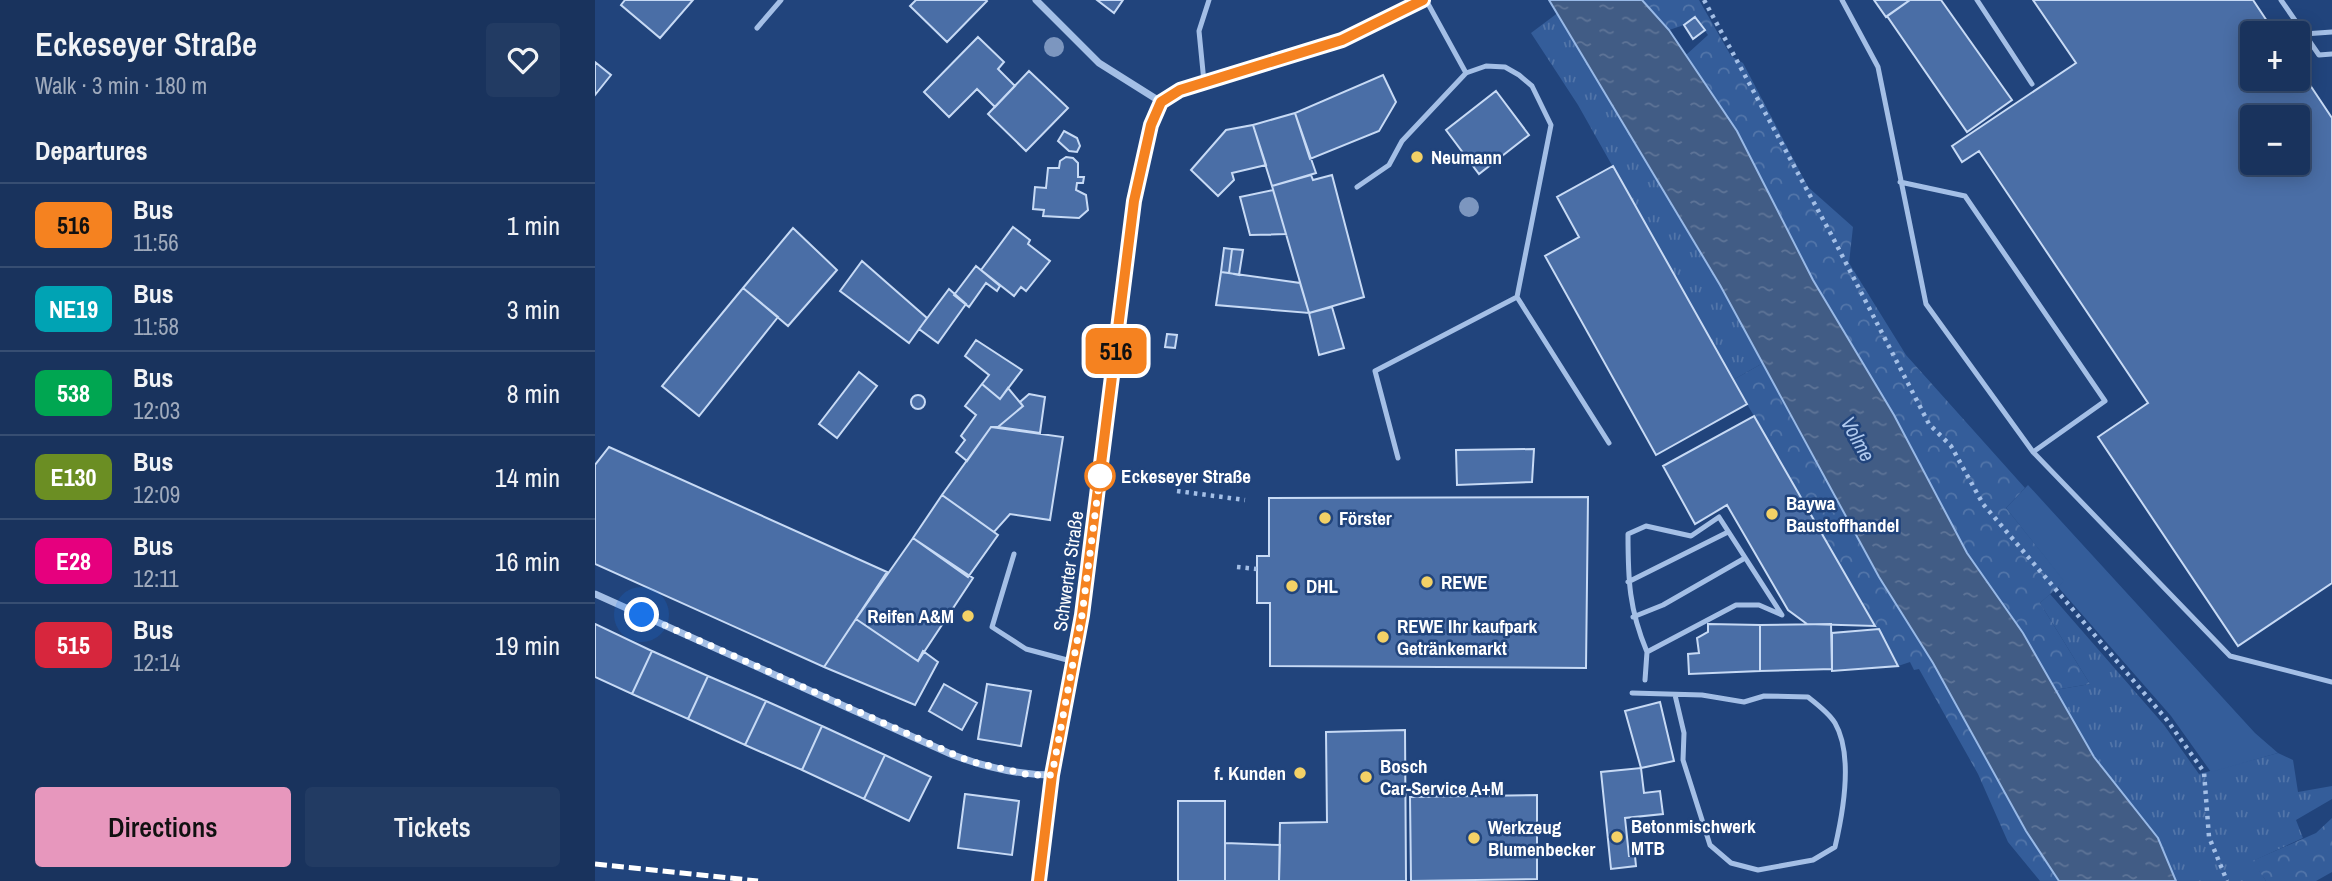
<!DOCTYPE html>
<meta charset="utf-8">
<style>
:root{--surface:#19335d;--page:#223b63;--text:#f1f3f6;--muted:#9faabc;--line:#374e72;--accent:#e797bd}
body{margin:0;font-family:"Archivo Narrow",sans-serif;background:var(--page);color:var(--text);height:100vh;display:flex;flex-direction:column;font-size:26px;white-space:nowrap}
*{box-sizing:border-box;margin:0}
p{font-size:23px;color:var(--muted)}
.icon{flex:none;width:38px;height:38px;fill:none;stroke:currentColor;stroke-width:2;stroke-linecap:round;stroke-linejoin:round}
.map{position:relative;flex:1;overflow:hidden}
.drawer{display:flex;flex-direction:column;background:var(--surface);width:595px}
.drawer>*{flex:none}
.badge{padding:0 14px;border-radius:10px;font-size:24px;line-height:46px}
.tools{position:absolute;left:1645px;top:21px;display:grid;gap:14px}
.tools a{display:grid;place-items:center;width:70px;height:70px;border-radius:7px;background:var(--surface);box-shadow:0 4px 18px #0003,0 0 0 2px var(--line);font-size:35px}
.you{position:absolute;width:35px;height:35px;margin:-18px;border:5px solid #fff;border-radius:50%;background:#1a73e8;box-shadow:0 0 0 10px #1a73e833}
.map>.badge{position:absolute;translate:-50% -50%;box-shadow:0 0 0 4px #fff}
h2{padding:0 35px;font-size:26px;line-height:63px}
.round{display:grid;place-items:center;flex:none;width:74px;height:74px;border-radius:7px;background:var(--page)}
.headline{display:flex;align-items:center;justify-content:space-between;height:119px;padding:0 35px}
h1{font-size:33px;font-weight:600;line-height:52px}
.cta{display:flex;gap:14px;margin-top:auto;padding:14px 35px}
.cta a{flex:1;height:80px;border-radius:7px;background:var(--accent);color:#111;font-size:28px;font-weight:600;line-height:80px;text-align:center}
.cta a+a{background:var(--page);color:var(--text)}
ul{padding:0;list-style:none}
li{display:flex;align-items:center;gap:21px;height:84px;padding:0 35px;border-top:2px solid var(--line)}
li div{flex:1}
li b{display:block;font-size:26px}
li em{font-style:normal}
li .badge{min-width:77px;font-weight:700;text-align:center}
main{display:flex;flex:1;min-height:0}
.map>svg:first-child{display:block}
.grass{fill:url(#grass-tufts)}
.forest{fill:url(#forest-crowns)}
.garden{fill:#345d9a}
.water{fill:url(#water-ripples);stroke:#98b9e7;stroke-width:2}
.building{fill:#4a6ea6;stroke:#c7daf5;stroke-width:2;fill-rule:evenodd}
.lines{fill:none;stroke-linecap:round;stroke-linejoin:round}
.path{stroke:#a4bfe6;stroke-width:4.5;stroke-dasharray:3.5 5;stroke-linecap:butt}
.service{stroke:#a4bfe6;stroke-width:5}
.minor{stroke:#a4bfe6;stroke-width:7}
.secondary{stroke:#ceddf5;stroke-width:14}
.rail{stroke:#fff;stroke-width:5;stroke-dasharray:12 5;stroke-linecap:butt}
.tree{fill:#7c96bf}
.line-casing{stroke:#fff;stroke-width:16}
.line{stroke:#f58220;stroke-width:10}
.walk{stroke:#fff;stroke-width:7;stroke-dasharray:0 12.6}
.poi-dot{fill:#f3d166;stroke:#21447c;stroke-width:2.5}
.stop-dot{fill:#fff;stroke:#f58220;stroke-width:3.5}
.labels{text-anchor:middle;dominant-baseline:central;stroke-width:5;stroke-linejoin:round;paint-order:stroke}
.poi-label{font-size:19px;font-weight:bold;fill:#fff;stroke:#21447c;text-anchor:start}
.stop-label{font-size:19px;font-weight:bold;fill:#fff;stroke:#21447c;text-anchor:start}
.street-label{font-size:19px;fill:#fff;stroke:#21447c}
.water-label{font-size:21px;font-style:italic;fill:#afc9ee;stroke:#21447c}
</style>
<main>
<section class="drawer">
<div class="headline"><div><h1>Eckeseyer Straße</h1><p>Walk · 3 min · 180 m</p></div><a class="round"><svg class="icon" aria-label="heart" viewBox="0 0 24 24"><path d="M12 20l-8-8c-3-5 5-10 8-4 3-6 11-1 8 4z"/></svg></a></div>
<h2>Departures</h2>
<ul>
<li><span class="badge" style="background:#f58220;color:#111">516</span><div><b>Bus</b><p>11:56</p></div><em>1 min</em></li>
<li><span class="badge" style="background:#00a3b4;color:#fff">NE19</span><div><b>Bus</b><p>11:58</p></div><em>3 min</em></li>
<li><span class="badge" style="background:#00a651;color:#fff">538</span><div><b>Bus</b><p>12:03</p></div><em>8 min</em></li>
<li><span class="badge" style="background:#6b8e23;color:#fff">E130</span><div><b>Bus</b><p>12:09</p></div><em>14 min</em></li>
<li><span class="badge" style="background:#e6007e;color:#fff">E28</span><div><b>Bus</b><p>12:11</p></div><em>16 min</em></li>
<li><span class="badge" style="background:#d7263d;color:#fff">515</span><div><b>Bus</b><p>12:14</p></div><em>19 min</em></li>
</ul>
<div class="cta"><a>Directions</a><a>Tickets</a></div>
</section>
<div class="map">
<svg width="1737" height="881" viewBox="0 0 1737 881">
<defs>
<pattern id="grass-tufts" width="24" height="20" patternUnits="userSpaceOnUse" patternTransform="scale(1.75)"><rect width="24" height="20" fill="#345d9a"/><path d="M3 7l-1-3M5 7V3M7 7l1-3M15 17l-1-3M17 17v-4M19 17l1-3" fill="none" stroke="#5275a9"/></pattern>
<pattern id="forest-crowns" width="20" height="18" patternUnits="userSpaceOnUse" patternTransform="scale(1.75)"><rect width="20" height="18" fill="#345d9a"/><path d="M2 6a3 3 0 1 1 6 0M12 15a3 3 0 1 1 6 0" fill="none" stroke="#5275a9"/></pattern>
<pattern id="water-ripples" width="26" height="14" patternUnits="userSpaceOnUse" patternTransform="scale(1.75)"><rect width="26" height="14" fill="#415c85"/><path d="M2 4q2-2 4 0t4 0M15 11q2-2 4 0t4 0" fill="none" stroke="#5e7497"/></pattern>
</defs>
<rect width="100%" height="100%" fill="#21447c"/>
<path class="grass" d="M964 12 1125 285 1168 363 1138 380 983 105 936 33Z
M1455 594 1569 725 1604 774 1683 753 1698 760 1703 792 1737 786V799L1701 820 1708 838 1658 861 1671 881H1581L1563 838 1499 757 1460 690 1495 684 1445 603Z"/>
<path class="forest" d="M1047 0H1104L1136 56 1148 63 1213 187 1258 227 1254 263 1311 355 1430 488 1411 508 1470 581 1445 603 1495 684 1460 690 1428 633 1372 553 1299 415 1218 280 1142 131 1091 55 1113 35 1100 17 1089 25 1074 30Z
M1168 363 1284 577 1338 663 1431 831 1464 881H1445L1413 842 1383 774 1324 669 1319 670 1315 662 1303 666 1152 404 1138 380Z
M1737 818V872L1721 881H1671L1657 861 1721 833Z"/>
<path class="garden" d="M1433 485 1660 733 1683 753 1616 772 1576 716 1463 587 1469 581 1411 508Z"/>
<path class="water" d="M954 0H1047L1074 30 1142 131 1218 280 1299 415 1372 553 1428 633 1499 757 1563 838 1581 881H1464L1431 831 1338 663 1284 577 1125 285Z"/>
<path class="building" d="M30 0H98L65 38 26 5Z
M321 0H391L392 1 352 42 315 6Z
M502 0H528L519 13Z
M1279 0H1315L1291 17Z
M1315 0H1346L1417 100 1372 132 1292 16Z
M1438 0H1658L1680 33H1657V79H1703V67L1737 118V583L1643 646 1503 437 1553 403 1384 151 1367 162 1357 146 1481 63ZM1657 117H1703V163H1657Z
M1100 17 1110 30 1098 39 1089 25Z
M383 37 409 62 403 69 420 86 400 107 382 89 354 117 329 92Z
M0 62 16 75 0 95Z
M434 71 473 108 431 151 393 114Z
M788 75 801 102 784 131 715 159 700 113Z
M901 91 934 135 884 174 851 130Z
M700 113 721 173 677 186 658 125Z
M658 125 671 165 637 173 639 180 623 196 596 170 631 130Z
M469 131 482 138 485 146 482 152 474 151 463 141Z
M471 157 478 158 483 163V177H489L488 183H482L481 190 491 195 493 210 484 218 448 216 449 210 438 209 440 187 451 188 453 168H464L465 161Z
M1018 166 1152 404 1061 455 950 256 984 237 962 197Z
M716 175 718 180 737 175 769 297 714 313 677 186Z
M678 190 691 234 655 235 645 197Z
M418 227 435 240 433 244 455 261 431 291 426 287 419 296 386 270Z
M198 228 242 270 193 326 148 288Z
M629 248 637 249 634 273 626 272Z
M637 249 648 250 644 275 634 273Z
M267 261 332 318 314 343 245 291Z
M381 266 405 286 402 291 391 283 374 307 359 295Z
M626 272 705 283 714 313 621 305Z
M148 288 183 317 104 416 67 386Z
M354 289 371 304 343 343 324 329Z
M737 307 749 348 724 355 714 313Z
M572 334 582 335 580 348 570 347Z
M381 340 427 370 405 399 387 384 394 375 370 356Z
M264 372 282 386 242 438 224 424Z
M387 384 405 399 413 388 428 406 403 427H396L372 461 361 452 370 440 366 436 381 415 370 406Z
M434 394 450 397 445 433 403 427 428 406 425 402Z
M316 402a7 7 0 1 1 14 0a7 7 0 1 1-14 0Z
M1159 416 1280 626 1212 624 1193 610 1132 505 1100 524 1068 466Z
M396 427 468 437 455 520 415 514 399 532 347 495Z
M14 447 292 572 229 667 0 564V465Z
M939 449 937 482 862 485 861 450Z
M347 495 403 535 373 577 318 538Z
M993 497 991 668 675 666V603H662V556H674V498Z
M318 538 378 578 323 661 261 619Z
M261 619 323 661 328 651 343 662 320 705 229 667Z
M0 624 57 651 37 694 0 677Z
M1113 624 1165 625V671L1094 674 1093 654 1104 653 1102 638 1113 632Z
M1236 624 1237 669 1165 671V625Z
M1284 629 1303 666 1237 671V633Z
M57 651 113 676 93 719 37 694Z
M113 676 171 701 150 745 93 719Z
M349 684 382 703 367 730 334 711Z
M392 684 436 691 426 746 383 739Z
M171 701 227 726 207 770 150 745Z
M1065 702 1079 761 1046 768 1030 711Z
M227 726 290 755 269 799 207 770Z
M810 730 811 881H684L685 823 732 822 731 732Z
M290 755 336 777 314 821 269 799Z
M1046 768 1049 793 1065 791 1068 814 1030 818 1034 856H1040L1041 866 1016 869 1006 772Z
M370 794 424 801 417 855 363 848Z
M942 795V879L816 881 815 797Z
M583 801H630V881H583Z
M630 843 685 845 684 881H630Z"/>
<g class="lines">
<path class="path" d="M1109 0 1237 236 1334 424 1356 446 1388 504 1572 720 1609 772 1614 837 1632 881
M582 491 650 500
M642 567 662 569"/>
<path class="service" d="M1247 0 1283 67 1331 304 1438 452 1510 401 1370 196 1305 182
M1382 0 1437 84
M1686 0 1724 55 1737 54
M162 28 186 0
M1709 34 1737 32
M871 73 891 66 910 67 924 75 937 86 956 125 922 297 1014 443
M609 82 604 31 614 0
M762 187 794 165 807 141 871 73 831 0
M1438 452 1635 656 1737 682
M803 458 780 371 922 297
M419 554 397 627 431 649 476 661
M1033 582 1133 532
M1038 617 1068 605 1150 558
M1050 680 1052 652 1141 605H1164L1187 615 1124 517 1096 536 1051 526 1033 534C1033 580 1034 609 1052 652
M1037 693 1107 695 1149 702 1169 696 1213 697C1222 704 1234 713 1240 723 1259 756 1248 813 1240 847L1218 860 1163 870 1136 863 1115 845 1088 760 1089 733 1080 695"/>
<path class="minor" d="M441 0 504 63 566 102
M0 594 358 755C390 767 423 775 457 775"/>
<path class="secondary" d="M444 881 457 775 487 615 539 201 556 125 566 102 585 90 747 40 828 0"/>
<path class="rail" d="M0 864 163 881"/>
</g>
<g class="tree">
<circle cx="459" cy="47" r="10"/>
<circle cx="874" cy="207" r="10"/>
</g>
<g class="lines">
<defs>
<path id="line" d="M444 881 457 775 487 615 539 201 556 125 566 102 585 90 747 40 828 0"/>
</defs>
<use href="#line" class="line-casing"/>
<use href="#line" class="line"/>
<path class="walk" d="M47 615 374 761 435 775H457L487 615 505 476"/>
</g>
<g class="poi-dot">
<circle cx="822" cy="157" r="7"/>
<circle cx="1177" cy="514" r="7"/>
<circle cx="730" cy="518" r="7"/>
<circle cx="832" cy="582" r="7"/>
<circle cx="697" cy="586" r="7"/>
<circle cx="373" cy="616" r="7"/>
<circle cx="788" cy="637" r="7"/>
<circle cx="705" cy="773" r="7"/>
<circle cx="771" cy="777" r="7"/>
<circle cx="1022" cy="837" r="7"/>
<circle cx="879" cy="838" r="7"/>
</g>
<circle class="stop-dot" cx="505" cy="476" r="14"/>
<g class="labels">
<g class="poi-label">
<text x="836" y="157">Neumann</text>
<text x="1191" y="503">Baywa<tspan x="1191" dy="22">Baustoffhandel</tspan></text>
<text x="744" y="518">Förster</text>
<text x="846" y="582">REWE</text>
<text x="711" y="586">DHL</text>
<text x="359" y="616" text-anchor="end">Reifen A&amp;M</text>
<text x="802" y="626">REWE Ihr kaufpark<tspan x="802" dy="22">Getränkemarkt</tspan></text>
<text x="785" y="766">Bosch<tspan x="785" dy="22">Car-Service A+M</tspan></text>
<text x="691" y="773" text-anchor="end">f. Kunden</text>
<text x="1036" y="826">Betonmischwerk<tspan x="1036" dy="22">MTB</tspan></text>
<text x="893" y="827">Werkzeug<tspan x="893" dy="22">Blumenbecker</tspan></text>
</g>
<g class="stop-label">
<text x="526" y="476">Eckeseyer Straße</text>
</g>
<g class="street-label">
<text transform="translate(473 571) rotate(-82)">Schwerter Straße</text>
</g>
<g class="water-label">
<text transform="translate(1263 439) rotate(61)">Volme</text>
</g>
</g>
</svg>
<div class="tools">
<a>+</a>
<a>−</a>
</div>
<div class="you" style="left:47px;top:615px"></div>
<b class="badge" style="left:521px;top:351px;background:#f58220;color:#111">516</b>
</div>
</main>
